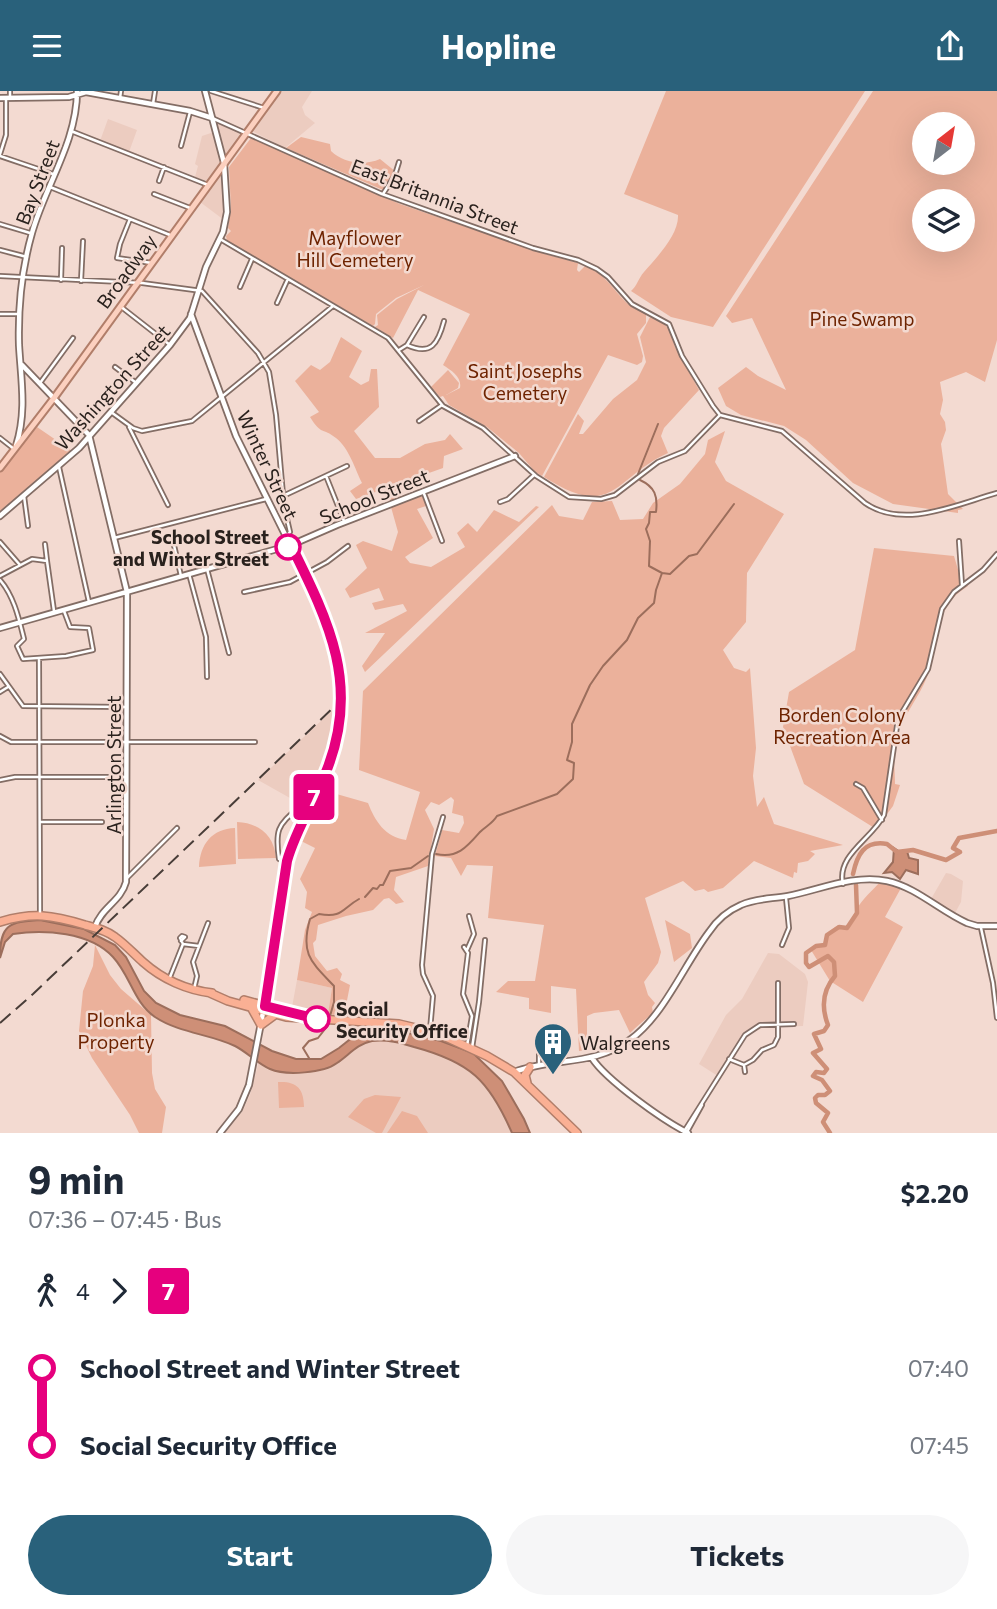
<!DOCTYPE html>
<meta charset="utf-8">
<style>
:root{--surface:#fff;--page:#f6f6f7;--text:#1f2937;--muted:#747a83;--accent:#29617b}
body{margin:0;font-family:Commissioner,sans-serif;background:var(--page);color:var(--text);height:100vh;display:flex;flex-direction:column;font-size:26px;white-space:nowrap}
*{box-sizing:border-box;margin:0}
p{font-size:23px;color:var(--muted)}
.icon{flex:none;width:38px;height:38px;fill:none;stroke:currentColor;stroke-width:2;stroke-linecap:round;stroke-linejoin:round}
.map{position:relative;height:1042px;overflow:hidden}
.side{display:flex;flex-direction:column;background:var(--surface);flex:1}
.side>*{flex:none}
.badge{padding:0 14px;border-radius:5px;font-size:24px;line-height:46px}
.needle{width:46px;rotate:31deg}
.buttons{position:absolute;left:912px;top:21px;display:grid;gap:14px}
.buttons a{display:grid;place-items:center;width:63px;height:63px;border-radius:50%;background:var(--surface);box-shadow:0 7px 28px #0002;font-size:35px}
.map>.badge{position:absolute;translate:-50% -50%;box-shadow:0 0 0 4px #fff}
.legs{display:flex;align-items:center;gap:10px;height:77px;padding:0 28px;font-size:23px}
.legs p{margin-inline-start:auto}
.head{display:flex;align-items:center;justify-content:space-between;height:119px;padding:0 28px}
h1{font-size:38px;font-weight:700;line-height:52px}
.action{display:flex;gap:14px;margin-top:auto;padding:14px 28px}
.action a{flex:1;height:80px;border-radius:42px;background:var(--accent);color:#fff;font-size:28px;font-weight:700;line-height:80px;text-align:center}
.action a+a{background:var(--page);color:var(--text)}
ul{padding:0 28px;list-style:none}
li{display:flex;align-items:center;gap:24px;height:77px;font-size:26px}
li i{display:grid;place-items:center;width:10px;height:100%;margin:0 9px;background:currentColor}
li i::after{content:'';width:18px;height:18px;margin:-9px;border:5px solid;border-radius:50%;background:var(--surface)}
li p{margin-inline-start:auto}
li:first-child i{background:linear-gradient(#0000 50%,currentColor 0)}
li:last-child i{background:linear-gradient(currentColor 50%,#0000 0)}
header{display:flex;justify-content:space-between;align-items:center;height:91px;padding:0 28px;background:var(--accent);color:#fff;font-size:32px;font-weight:700}
.map>svg:first-child{display:block}
.built{fill:#ecccc0}
.green{fill:#ebb19b;fill-rule:evenodd}
.water{fill:#ce8f77;stroke:#9c6e5c;stroke-width:2}
.lines{fill:none;stroke-linecap:round;stroke-linejoin:round}
.stream{stroke:#9c6e5c;stroke-width:2}
.river{stroke:#ce8f77;stroke-width:4.5}
.street-casing{stroke:#836d65;stroke-width:6}
.secondary-casing{stroke:#836d65;stroke-width:8}
.primary-casing{stroke:#b17e6a;stroke-width:9}
.highway-casing{stroke:#b17e6a;stroke-width:10}
.street{stroke:#fff;stroke-width:2.5}
.secondary{stroke:#fff;stroke-width:4.5}
.primary{stroke:#fcd0bf;stroke-width:5}
.highway{stroke:#fab094;stroke-width:7}
.rail{stroke:#483d38;stroke-width:2;stroke-dasharray:14 7;stroke-linecap:butt}
.line-1-casing{stroke:#fff;stroke-width:16}
.line-1{stroke:#e6007e;stroke-width:10}
.stop-1-dot{fill:#fff;stroke:#e6007e;stroke-width:3.5}
.labels{text-anchor:middle;dominant-baseline:central;stroke-width:5;stroke-linejoin:round;paint-order:stroke}
.street-label{font-size:19px;fill:#29211d;stroke:#f3dad1}
.park-label{font-size:19px;fill:#6e2300;stroke:#f3dad1}
.stop-label{font-size:19px;font-weight:bold;fill:#29211d;stroke:#f3dad1;text-anchor:end}
.poi-label{font-size:19px;fill:#29211d;stroke:#f3dad1;text-anchor:start}
</style>
<header><svg class="icon" aria-label="menu" viewBox="0 0 24 24"><path d="M4 6h16M4 12h16M4 18h16"/></svg>Hopline<svg class="icon" aria-label="share" viewBox="0 0 24 24"><path d="M12 15V3M7 8l5-5 5 5M5 13v7h14v-7"/></svg></header>
<div class="map">
<svg width="997" height="1042" viewBox="0 0 997 1042">
<rect width="100%" height="100%" fill="#f3dad1"/>
<path class="built" d="M281 0H312L302 16 305 24 315 32 285 57 252 40Z
M108 28 137 39 129 61 100 50Z
M216 30 241 41 226 63 224 62Z
M214 41 220 71 206 90 195 86 198 75 195 73 202 45Z
M221 83H223L226 115 224 129 200 111Z
M339 613 332 655 320 690 306 716 258 689Z
M946 782 951 783 963 790 961 811 955 822 931 808Z
M768 862 779 863 805 883 808 891 803 935 765 936 753 941 740 953 721 987 699 973 726 924 742 908Z
M297 889 332 897 328 923 292 916Z
M395 948 422 956 464 971 477 983 504 1020 514 1042H225L242 1021 250 1004 259 970 272 977 291 981 371 949Z"/>
<path class="green" d="M666 0H865L713 236 671 226 631 200C637 195 638 188 644 181 656 167 679 144 678 124L624 103Z
M873 0H997V249L985 291 966 281 940 291 943 309 940 323 945 331 946 339 941 353 948 403 963 418 958 419V422L893 413 853 392 806 349 784 335 741 324 726 315 718 297 746 276 758 285 786 299 752 227 732 232 726 225ZM924 33H962V72H924ZM924 110H962V149H924Z
M301 46 330 53 331 60C343 72 364 75 380 68L396 81 383 99 286 57Z
M251 47 400 113 545 163 578 172 577 179 579 181 585 175C605 182 613 199 627 212 632 217 640 220 646 223V232L637 243 643 265 642 271 637 274 608 264 542 385 535 381 519 362 487 336 449 314 443 305 440 306 431 296 448 279 459 292 458 297 446 304 460 297C462 286 452 280 443 274L470 223 418 199 393 247 375 236 378 234 377 224 397 208 424 194 396 207 376 223 375 233 373 235 227 150 226 145 231 140 228 137 231 118 229 76Z
M650 226 661 230 669 238 675 256 699 299 664 337 661 345 668 362C614 386 614 431 544 386L578 323 584 330 579 343H583L613 308 637 289 646 271 640 246Z
M341 246 362 260 349 286 361 294 369 290 371 278H377L379 316 354 340 375 367H400L425 353 445 349 450 343 463 358 444 365 443 377 398 393 401 406 387 411 384 398 356 408 350 400 362 392C355 378 349 357 336 347 322 336 322 345 310 326L319 321 295 290 311 274 320 279 330 271Z
M37 336 72 360 0 422V381Z
M725 340 715 371 726 390 784 423 747 482 746 531 723 559 734 577 746 581 750 577 756 657 753 685 757 716 764 706 774 733 843 754 810 760 815 763 808 770 798 772 797 782 794 781 793 787 754 770 723 797 708 801 704 798 695 800 683 790 645 807 661 861 658 872 644 891 648 904 655 912 652 916 653 922C645 929 638 934 630 942L619 919 594 922 587 925V959L579 960 576 898 551 895V922L529 918V907L496 901 508 890H535L544 834 488 827 493 775 467 774 461 785 451 767 435 765 442 739 459 742 464 732 463 725 452 722 454 709 451 706 439 714 431 711 425 719 434 738 428 775 396 786 394 799 404 811 396 813 389 807 384 808 373 819 346 825 318 834 316 849 313 852 315 865 327 880 337 877 342 883 340 889 350 894 344 925 328 923 332 897 297 889 305 839 312 821 305 817 307 801 300 788 315 757 299 749 326 700 368 712C375 730 385 746 406 749L420 701 359 679 363 600 552 414 559 425 583 429 592 411 612 410 620 429 643 428 653 412 680 393 705 363 708 349Z
M422 405 426 415 417 418 433 447 405 466 410 472 431 476 465 456 457 442 468 432 477 441 494 419 519 431 536 415 539 416 365 581 362 575 385 542H365L407 520 403 513 375 519 372 512 384 509 379 497 350 507 345 498 367 477 356 454 363 450 392 460 398 441 391 416Z
M874 457 954 465 959 482 968 495C930 518 942 552 927 586 919 606 904 624 897 644 892 658 895 678 895 693L900 694 893 715 876 738 804 693 783 636 789 601 855 559Z
M237 731C259 732 274 744 276 767L238 768Z
M235 737 236 773 199 776C200 753 212 738 235 737Z
M880 791 901 797 885 826 903 836 863 911 830 890 811 859 823 854C827 840 826 843 838 834L845 837C851 830 853 824 857 818 862 808 873 799 880 791Z
M665 829 690 843 692 857 674 871Z
M95 854 110 884 121 898 151 924 152 982 155 998 166 1016 162 1042H139L130 1024 92 967 79 940 83 900 93 875Z
M278 991C296 990 304 997 304 1016L279 1017Z
M375 1004 401 1006 382 1042H376L348 1026 364 1008Z
M402 1020 417 1025 428 1042H387Z"/>
<path class="water" d="M894 757 900 761 907 760 909 767 918 769V783L906 779 900 788 892 781 884 782 893 771Z
M40 829 84 838 115 854 126 866 144 900 156 912 180 924 225 935 272 960 296 968H321L339 957 358 942 374 937 400 940 441 950 473 962 502 990 524 1028 530 1042H512C489 989 470 971 414 956 401 952 387 948 372 950 357 953 349 964 337 972 324 982 286 985 270 978 258 973 247 961 235 955 210 943 179 942 155 926 134 912 130 884 113 866 90 841 44 838 13 843L5 851 0 867C0 833 9 831 40 829Z"/>
<g class="lines">
<path class="stream" d="M638 383 658 333
M640 389C655 396 658 405 656 421H650L649 432 646 438 650 450 649 475 662 482
M436 763C457 768 467 756 480 741 486 735 492 733 497 725L557 703 573 688 574 672 567 669 572 651V633L590 594 603 575 627 549 638 527 654 512 656 499 662 482 670 483 689 465 697 463 734 413
M365 806 373 797 377 798 380 794H383L390 780 411 777 428 765
M330 925 334 911V895C311 871 300 863 310 828L319 823C343 827 341 818 359 808
M309 967 303 957 309 950 318 947 329 933"/>
<path class="river" d="M853 783C857 764 864 749 887 753L897 761 913 759 946 769 960 761 953 757 959 747 997 740
M830 1042 823 1031 828 1022 816 1012 815 1007 818 1004H825L830 1000 822 989 813 985 816 981 824 982 827 978 813 962 821 958 814 943 824 940 828 934C821 916 822 900 835 885L834 871 828 865 809 876 806 872V862L816 855 825 854 827 844 839 836 847 837 857 822 856 794"/>
<defs>
<path id="street" d="M10 0V7
M211 0 264 17
M120 7 121 0
M153 13 155 0
M212 27 382 103 533 157 578 169 597 178 608 186 632 213 669 233 682 265 713 315 720 324
M71 40 208 94
M181 55 190 21
M0 63 6 44V8
M0 65 53 83
M159 90 164 76
M50 96 170 144
M154 103 190 117
M383 103 395 84 399 71
M130 128 120 153 117 167 152 172
M0 133 30 142
M220 148 388 247 443 315 483 337 536 385 569 406 601 408 615 404 658 371 685 360 720 324 782 340 865 412C904 439 957 413 997 402
M0 159 27 166
M0 185 142 192 202 200 258 262 269 281 276 324 284 415 290 441 286 446
M61 189 62 157
M81 190 83 150
M240 196 252 168
M277 212 287 190
M120 215 170 254
M0 223H18
M407 254C431 265 438 253 444 230
M399 259 407 254 424 226
M115 276 135 291
M40 292 73 247
M111 321 133 337 142 340 192 330 333 215
M419 330 442 314
M129 336 168 414
M0 347 14 358
M59 376 89 511
M326 385 344 430
M423 400 442 450
M24 405 28 435
M283 405 347 375
M500 411 508 408 534 384
M114 447 266 408
M173 450 181 485
M959 450 962 494
M0 451 20 474
M45 453 47 470
M207 478 229 562
M189 483 206 546 207 586
M0 485 32 468 47 470 54 520
M0 489C14 505 19 528 24 548L17 555 23 568 66 565 93 559 89 537 70 536 64 520
M244 501 290 491 327 471 348 455
M39 568 40 824
M0 583 23 615 126 616
M0 601 8 596
M0 645 11 651H255
M0 689 15 686H126
M856 693 863 697 882 729
M40 731H102
M287 770 279 768C275 741 277 733 299 717H308
M127 787 177 737
M843 793C836 764 873 747 884 724L898 628 928 578 942 518 954 501 983 479 997 463
M981 837 993 892 997 927
M183 853 199 855
M782 854 789 837 786 807
M464 856 468 862 463 903 472 925 467 955
M467 859 474 843 469 825
M170 886 183 853 180 847 182 845 185 846 181 850
M194 898 197 885 193 871 208 832
M430 939 433 905 423 883 422 874 432 763 443 726
M472 957 479 911 485 849
M539 963V973
M729 968 744 974 753 969 762 959 774 954 778 946V892
M744 974 745 981
M685 1039 745 944 760 934 794 933
M687 1041 702 1014"/>
<path id="secondary" d="M0 7 69 6 86 1 190 20 212 27
M191 223 236 345 327 528 337 561 341 596 339 634 331 667 294 749 285 778 271 880 249 994 239 1018 220 1042
M22 274 89 344 127 501 126 791C121 810 101 817 95 836
M16 355C27 320 21 289 19 254 18 218 22 177 32 142 45 95 77 51 77 0
M0 425 79 357 170 254 190 227 206 176 223 141 227 121 224 72 205 0
M0 537 291 454 337 434 515 365
M592 967C606 989 664 1030 688 1042
M514 981C554 966 594 976 631 948 664 924 684 874 709 841 717 829 727 820 741 814 756 807 772 808 788 805 819 799 854 783 887 790 916 796 940 820 967 832L977 835H997"/>
<path id="primary" d="M0 377 54 307 277 0"/>
<path id="highway" d="M0 831C33 821 52 824 85 834 96 837 106 839 115 846 125 853 134 863 143 871 162 888 187 899 212 902
M210 902 228 910 286 926 399 933 437 942 487 965 514 981 577 1042
M244 909 269 916
M251 916 261 934 276 923
M527 992 525 984 530 976"/>
</defs>
<use href="#street" class="street-casing"/>
<use href="#secondary" class="secondary-casing"/>
<use href="#primary" class="primary-casing"/>
<use href="#highway" class="highway-casing"/>
<use href="#street" class="street"/>
<use href="#secondary" class="secondary"/>
<use href="#primary" class="primary"/>
<use href="#highway" class="highway"/>
<path class="rail" d="M0 932 33 903 336 614"/>
</g>
<g class="lines">
<defs>
<path id="line-1" d="M288 456 291 454C329 531 361 595 326 681 314 711 296 738 287 770L265 915 317 928"/>
</defs>
<use href="#line-1" class="line-1-casing"/>
<use href="#line-1" class="line-1"/>
</g>
<defs>
<symbol id="building-pin" viewBox="-11 -11 22 30"><path d="M0 17L-7.5 6A9.5 9.5 0 1 1 7.5 6Z" fill="#29617b" stroke="#f3dad1"/><path d="M-4-6H4V6H1V3H-1V6H-4ZM-2.5-4.3h1.7v1.8h-1.7ZM.8-4.3h1.7v1.8H.8ZM-2.5-1h1.7V.8h-1.7ZM.8-1h1.7V.8H.8Z" fill="#fff"/></symbol>
</defs>
<g fill-rule="evenodd">
<use href="#building-pin" x="531" y="929" width="44" height="60"/>
</g>
<g class="stop-1-dot">
<circle cx="288" cy="456" r="12"/>
<circle cx="317" cy="928" r="12"/>
</g>
<g class="labels">
<g class="street-label">
<text transform="translate(37 91) rotate(-69)">Bay Street</text>
<text transform="translate(435 105) rotate(21)">East Britannia Street</text>
<text transform="translate(126 180) rotate(-54)">Broadway</text>
<text transform="translate(112 296) rotate(-48)">Washington Street</text>
<text transform="translate(268 374) rotate(65)">Winter Street</text>
<text transform="translate(374 405) rotate(-22)">School Street</text>
<text transform="translate(113 674) rotate(-90)">Arlington Street</text>
</g>
<g class="park-label">
<text x="355" y="146">Mayflower<tspan x="355" dy="22">Hill Cemetery</tspan></text>
<text x="862" y="227">Pine Swamp</text>
<text x="525" y="279">Saint Josephs<tspan x="525" dy="22">Cemetery</tspan></text>
<text x="842" y="623">Borden Colony<tspan x="842" dy="22">Recreation Area</tspan></text>
<text x="116" y="928">Plonka<tspan x="116" dy="22">Property</tspan></text>
</g>
<g class="stop-label">
<text x="269" y="445">School Street<tspan x="269" dy="22">and Winter Street</tspan></text>
<text x="336" y="917" text-anchor="start">Social<tspan x="336" dy="22">Security Office</tspan></text>
</g>
<g class="poi-label">
<text x="580" y="951">Walgreens</text>
</g>
</g>
</svg>
<div class="buttons">
<a><svg class="needle" viewBox="-14 -14 28 28"><path d="M0-13l5 13h-10z" fill="#e53935"/><path d="M0 13l5-13h-10z" fill="#747a83"/></svg></a>
<a><svg class="icon" aria-label="layers" viewBox="0 0 24 24"><path d="M12 4l9 5-9 5-9-5zM3 14l9 5 9-5"/></svg></a>
</div>
<b class="badge" style="left:314px;top:706px;background:#e6007e;color:#fff">7</b>
</div>
<section class="side">
<div class="head"><div><h1>9 min</h1><p>07:36 – 07:45 · Bus</p></div><b>$2.20</b></div>
<div class="legs"><svg class="icon" aria-label="walk" viewBox="0 0 24 24"><circle cx="13" cy="4" r="2"/><path d="M13 8l-2 6 4 7M11 14l-3 7M7 12l3-4h3l4 4"/></svg>4<svg class="icon" aria-label="forward" viewBox="0 0 24 24"><path d="M9 5l7 7-7 7"/></svg><b class="badge" style="background:#e6007e;color:#fff">7</b></div>
<ul>
<li><i style="color:#e6007e"></i><b>School Street and Winter Street</b><p>07:40</p></li>
<li><i style="color:#e6007e"></i><b>Social Security Office</b><p>07:45</p></li>
</ul>
<div class="action"><a>Start</a><a>Tickets</a></div>
</section>
